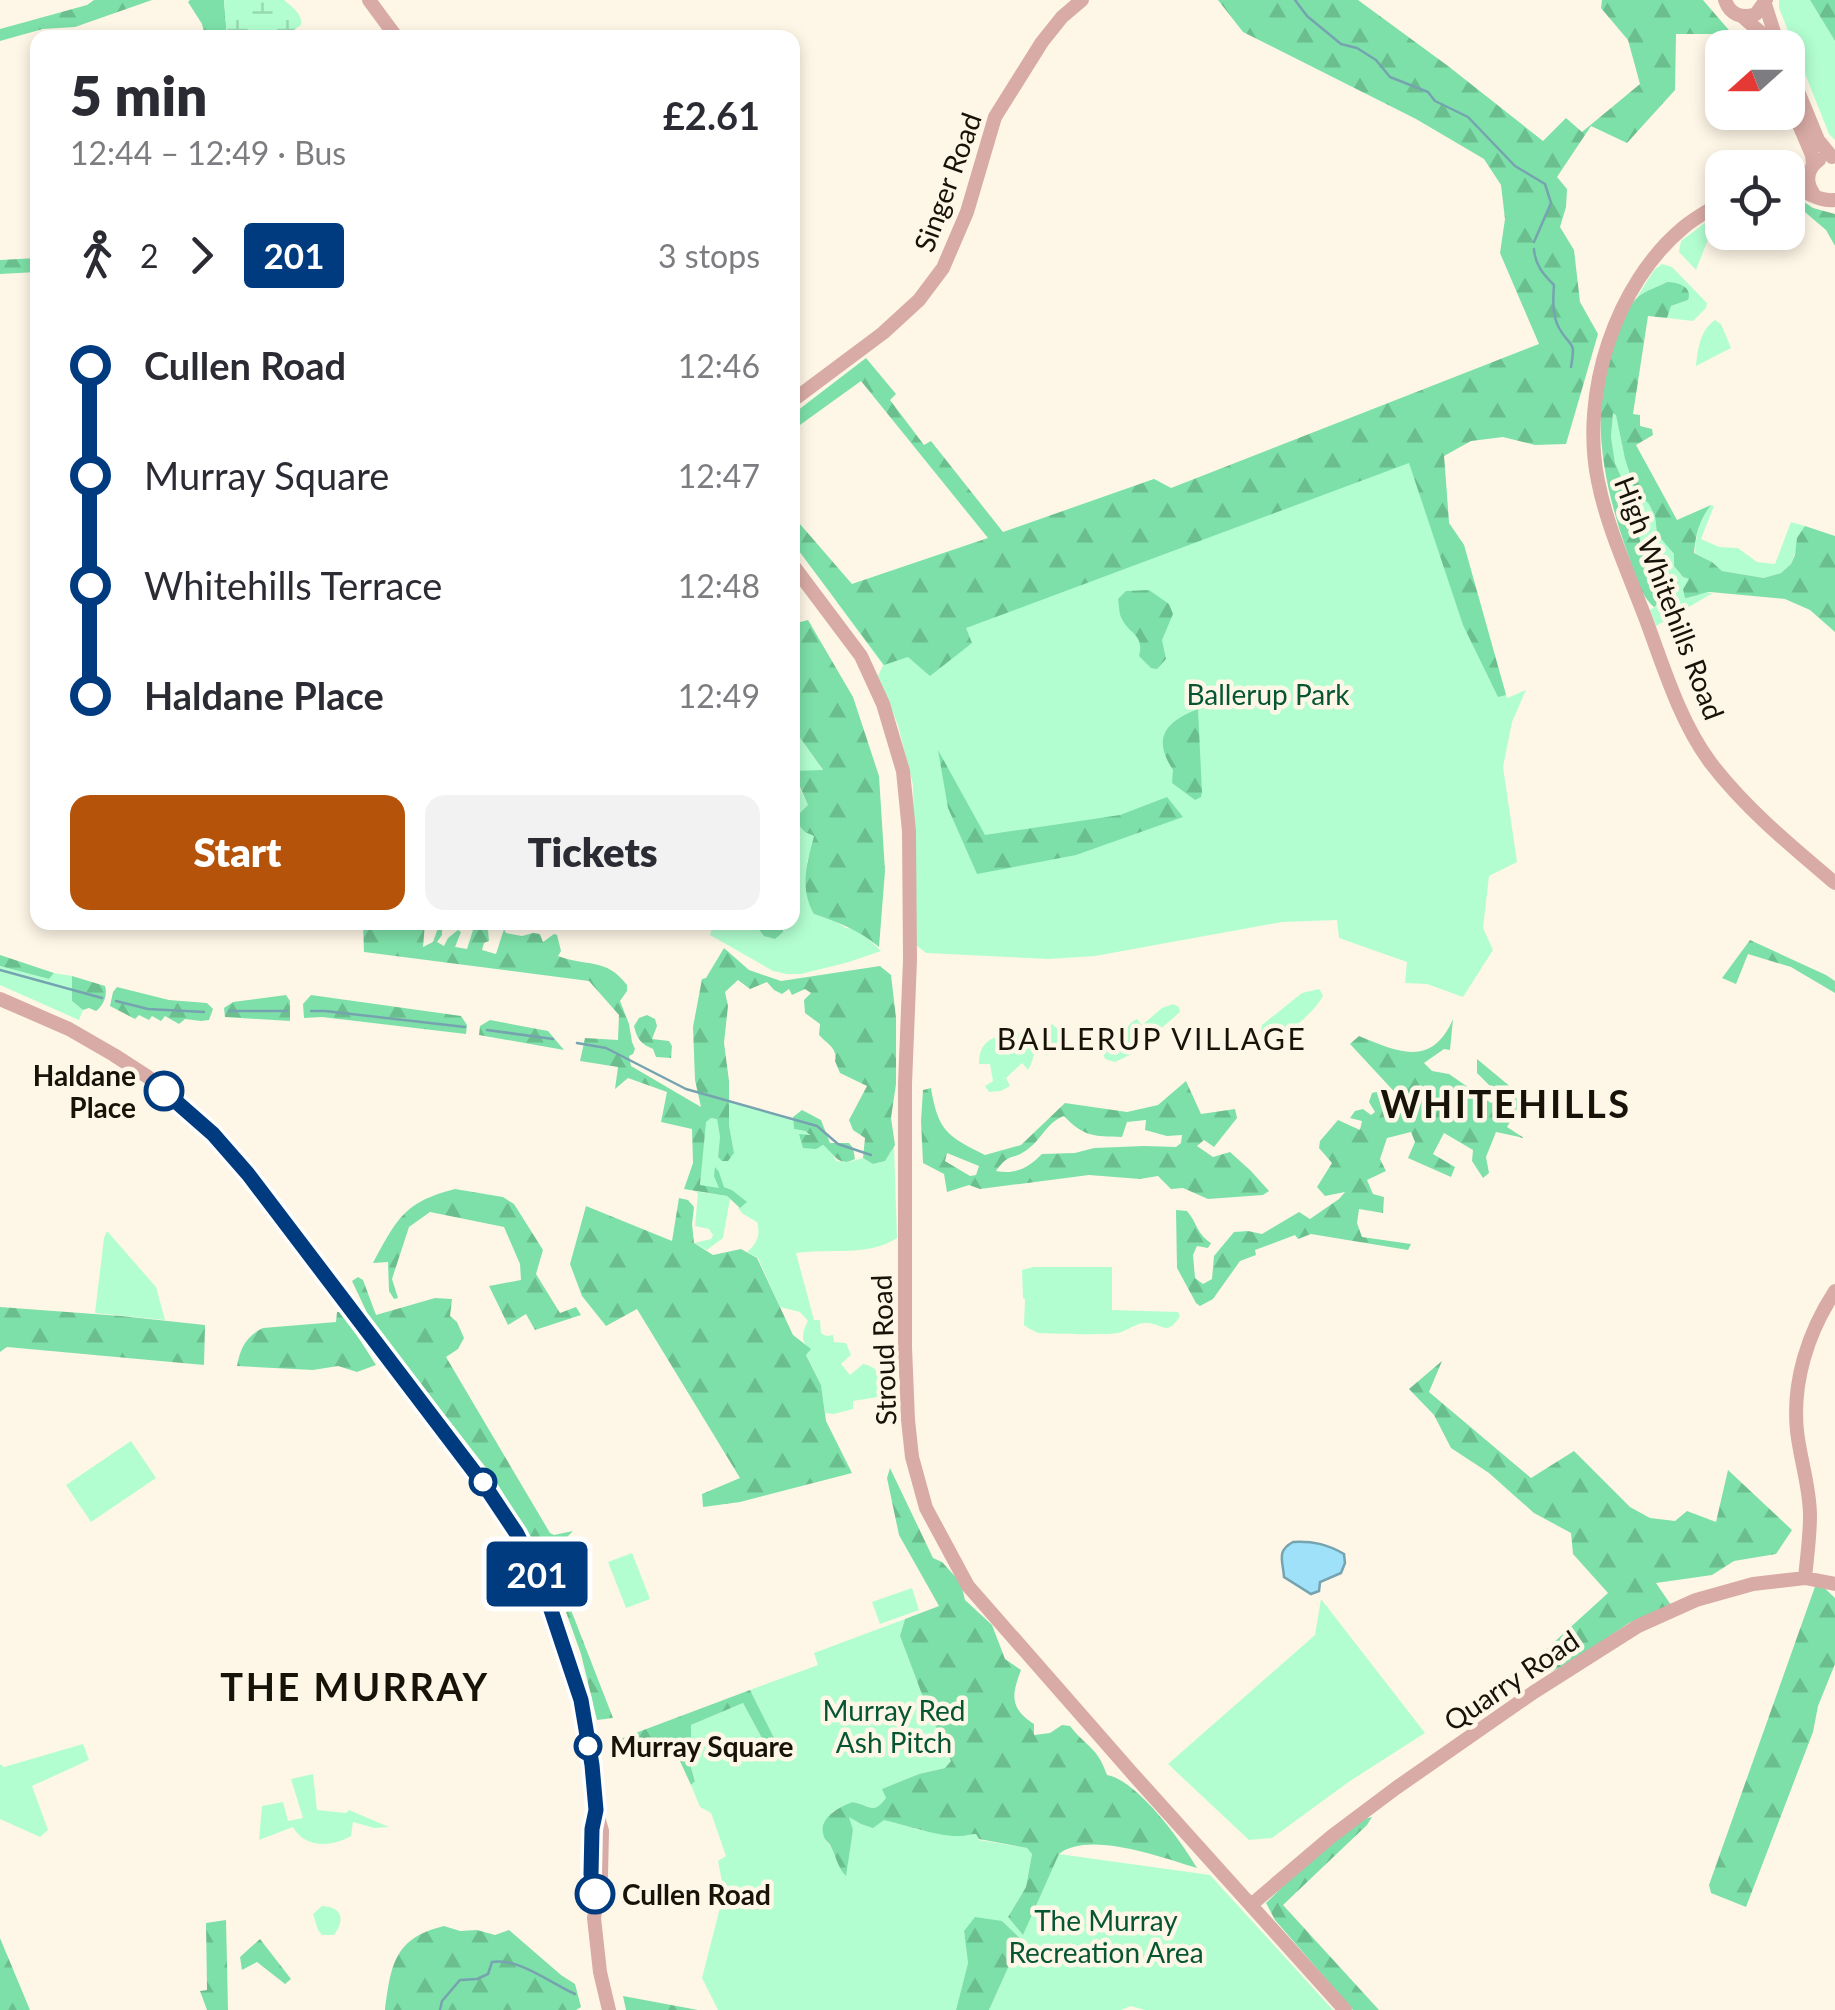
<!DOCTYPE html>
<meta charset="utf-8">
<style>
:root{--surface:#fff;--page:#f2f2f3;--text:#2b2b33;--muted:#7c7c81;--accent:#b45309}
body{margin:0;font-family:Lato,sans-serif;background:var(--page);color:var(--text);height:100vh;display:flex;flex-direction:column;font-size:38px;white-space:nowrap}
*{box-sizing:border-box;margin:0}
p{font-size:32px;color:var(--muted)}
.icon{flex:none;width:55px;height:55px;fill:none;stroke:currentColor;stroke-width:2;stroke-linecap:round;stroke-linejoin:round}
.map{position:relative;flex:1;overflow:hidden}
.panel{position:absolute;left:30px;top:30px;width:770px;height:900px;display:flex;flex-direction:column;background:var(--surface);border-radius:20px;box-shadow:0 5px 15px #0003}
.panel>*{flex:none}
.badge{padding:0 20px;border-radius:8px;font-size:35px;line-height:65px}
.needle{width:65px;rotate:249deg}
.fabs{position:absolute;left:1705px;top:30px;display:grid;gap:20px}
.fabs a{display:grid;place-items:center;width:100px;height:100px;border-radius:20px;background:var(--surface);box-shadow:0 5px 15px #0003;font-size:50px}
.map>.badge{position:absolute;translate:-50% -50%;box-shadow:0 0 0 5px #fff}
.legs{display:flex;align-items:center;gap:15px;height:110px;padding:0 40px;font-size:32px}
.legs p{margin-inline-start:auto}
.head{display:flex;align-items:center;justify-content:space-between;height:170px;padding:0 40px}
h1{font-size:55px;font-weight:800;line-height:75px}
.cta{display:flex;gap:20px;margin-top:auto;padding:20px 40px}
.cta a{flex:1;height:115px;border-radius:20px;background:var(--accent);color:#fff;font-size:40px;font-weight:800;line-height:115px;text-align:center}
.cta a+a{background:var(--page);color:var(--text)}
ul{padding:0 40px;list-style:none}
li{display:flex;align-items:center;gap:35px;height:110px;font-size:38px}
li i{display:grid;place-items:center;width:15px;height:100%;margin:0 12px;background:currentColor}
li i::after{content:'';width:25px;height:25px;margin:-12px;border:8px solid;border-radius:50%;background:var(--surface)}
li p{margin-inline-start:auto}
li:first-child i{background:linear-gradient(#0000 50%,currentColor 0)}
li:last-child i{background:linear-gradient(currentColor 50%,#0000 0)}
.map>svg:first-child{display:block}
.green{fill:#b2fed0}
.forest{fill:url(#forest-firs);fill-rule:evenodd}
.wetland{fill:url(#wetland-marsh)}
.water{fill:#9ee1f8;stroke:#76a3b0;stroke-width:2.5}
.lines{fill:none;stroke-linecap:round;stroke-linejoin:round}
.stream{stroke:#76a3b0;stroke-width:2.5}
.tertiary{stroke:#d9aba6;stroke-width:14}
.line-1-casing{stroke:#fff;stroke-width:22}
.line-1{stroke:#003b80;stroke-width:15}
.stop-1-dot{fill:#fff;stroke:#003b80;stroke-width:5}
.labels{text-anchor:middle;dominant-baseline:central;stroke-width:9;stroke-linejoin:round;paint-order:stroke}
.street-label{font-size:28px;fill:#171309;stroke:#fef7e7}
.park-label{font-size:28px;fill:#065634;stroke:#fef7e7}
.stop-label{font-size:28px;font-weight:bold;fill:#171309;stroke:#fef7e7;text-anchor:start}
.neighbourhood-label{font-size:30px;letter-spacing:2.5px;fill:#171309;stroke:#fef7e7}
.district-label{font-size:38px;font-weight:bold;letter-spacing:2.5px;fill:#171309;stroke:#fef7e7}
</style>
<div class="map">
<svg width="1835" height="2010" viewBox="0 0 1835 2010">
<defs>
<pattern id="forest-firs" width="22" height="20" patternUnits="userSpaceOnUse" patternTransform="scale(2.5)"><rect width="22" height="20" fill="#7de0a8"/><path d="M5 1l3.5 6h-7zM16 11l3.5 6h-7z" fill="#6bbf8f"/></pattern>
<pattern id="wetland-marsh" width="20" height="14" patternUnits="userSpaceOnUse" patternTransform="scale(2.5)"><rect width="20" height="14" fill="#b2fed0"/><path d="M1 5h8M5 5V1M11 12h8M15 12V8" fill="none" stroke="#98d9b1"/></pattern>
</defs>
<rect width="100%" height="100%" fill="#fef7e7"/>
<path class="green" d="M1779 0H1810L1835 41V140L1829 134 1779 8Z
M1722 210V225L1711 232 1696 270 1679 252 1681 241Z
M1662 264 1672 267 1707 303 1706 308 1693 321 1667 318 1671 306 1688 300 1667 282 1637 297 1654 270Z
M1715 320 1721 324 1731 348 1696 366C1698 349 1700 330 1715 320Z
M1613 413 1616 414 1625 459 1635 490 1649 504 1655 516 1657 534 1674 554V566L1683 577 1690 579V598L1699 593H1713L1656 626 1650 610 1669 598 1677 582 1667 583 1654 579 1648 569 1625 486 1615 463 1611 437Z
M1444 456 1449 523 1464 545 1507 698 1526 690 1512 722 1503 767 1517 862 1489 876 1483 928 1493 950 1463 997 1427 984 1405 983 1407 962 1339 938 1337 920 1282 922 1095 956 1049 959 926 953 916 945 913 785 898 725 878 676 883 665 834 598 852 584 988 538 1154 479 1171 488Z
M1711 505 1714 506 1701 539 1719 547 1738 548 1757 562 1775 564 1791 522 1805 526 1791 564 1781 573 1764 578 1722 571 1712 562 1695 553C1696 533 1699 521 1711 505Z
M798 735 823 771H793L792 737Z
M793 775 808 805 815 836 807 862 814 914 835 921 846 928 859 930 881 951 849 962 801 974H787L773 971 710 935 713 923H739L749 929 757 927 783 932V923L792 922Z
M0 966 49 979 54 973 72 976V1001L83 1010 79 1020 0 985Z
M1319 989 1323 995C1318 1008 1292 1032 1278 1035 1273 1036 1267 1034 1261 1033L1262 1025 1302 993Z
M1173 1004 1179 1007 1180 1012 1132 1054 1115 1062 1105 1059 1103 1053 1105 1045 1111 1048C1128 1039 1121 1027 1137 1019L1142 1025 1162 1008Z
M1052 1024 1068 1038 1046 1056C1042 1044 1043 1034 1052 1024Z
M1014 1032 1030 1037C1037 1049 1034 1059 1028 1070L1022 1063 1006 1078 1010 1086 1001 1091 989 1092 985 1086 993 1081 990 1064H979C979 1040 993 1037 1014 1032Z
M729 1101 793 1119 794 1129 805 1131 811 1137 800 1135 828 1148 836 1161 849 1162 863 1158 873 1164 885 1161 894 1146 897 1238C868 1257 829 1248 796 1253L814 1320H820L821 1333 826 1336 833 1335 834 1342 846 1343 851 1355 841 1364 850 1375 863 1364C883 1367 887 1389 887 1407L878 1397 853 1401V1409L834 1414 825 1413 821 1385 806 1354 810 1349C800 1341 802 1332 808 1321L800 1312 780 1307 758 1258 747 1252C757 1243 761 1235 757 1222L743 1214 738 1208 746 1203 732 1190 724 1187 719 1172V1189L700 1186 705 1122 711 1118 717 1119 720 1137 718 1157 734 1153 729 1125Z
M693 1191 727 1196 730 1199 723 1238 707 1250 694 1243 711 1239 713 1235 709 1229 695 1226 698 1193Z
M107 1231 156 1287 165 1320 95 1313 104 1238Z
M1033 1267H1112V1310L1178 1312 1180 1316C1167 1337 1164 1324 1147 1323 1137 1322 1127 1331 1118 1333 1111 1335 1046 1334 1038 1333 1036 1332 1026 1327 1024 1325L1025 1299 1023 1298 1022 1270Z
M131 1441 156 1478 91 1522 66 1485Z
M632 1553 650 1599 626 1608 608 1562Z
M912 1588 919 1610 880 1624 872 1602Z
M1321 1599 1425 1733 1350 1781 1272 1838 1249 1840 1168 1764 1315 1635Z
M905 1619 900 1636 926 1705 951 1761 945 1768 919 1774 883 1789 886 1798C873 1815 871 1806 853 1802L832 1812 825 1840C834 1849 838 1863 845 1875L853 1830 848 1816 861 1824 884 1819 919 1830 977 1834 979 1840 1027 1848 1032 1854 1026 1887 1008 1917 1023 1934 1059 1854 1210 1875 1333 2010H1145L1131 2006 1121 2010H989L1021 1939 1002 1921 964 1931 968 1963 956 2010H718L702 1978 724 1892 718 1861 726 1856 711 1813 700 1807 691 1785 695 1780 686 1750 691 1742V1725L743 1703 770 1753 775 1741 750 1690 818 1665 814 1653Z
M83 1744 89 1760 32 1786 48 1830 40 1837 0 1819V1764L4 1767Z
M313 1774 317 1810 346 1813 349 1810 389 1827 374 1828 353 1822 351 1836C332 1847 305 1849 293 1827L259 1840 262 1806 283 1802 288 1821 303 1818 291 1779Z
M322 1906C343 1907 345 1920 334 1935H322L318 1930 313 1914Z"/>
<path class="forest" d="M94 0H152L75 27 43 29 0 41V29L87 5Z
M190 0H224L227 37H205L202 24 188 2Z
M1218 0H1358L1448 66 1543 141 1566 118 1582 132 1640 84 1628 40 1601 8 1602 0H1703L1734 36 1722 34H1676L1675 90 1627 143 1591 126 1557 177 1567 189 1566 207 1560 227 1574 250 1580 302 1598 334 1566 444 1535 445 1503 437 1471 441 1444 456 1449 523 1464 545 1506 695 1498 697 1463 625 1409 463 966 628 972 643 930 676 908 657 884 665 793 543V516L852 584 988 538 861 381 793 430V414L866 358 896 394 890 400 924 445 931 441 1003 532 1154 479 1171 488 1539 344 1500 253 1505 219 1501 185 1484 159 1416 119 1243 32Z
M1810 0H1835V41Z
M1795 196 1813 208 1835 214V246L1826 230 1792 201Z
M37 258V272L0 274V260Z
M1667 282C1678 282 1693 287 1688 300L1671 306 1667 318 1648 316 1633 414 1640 415V426L1652 429 1653 435 1636 445 1677 520 1711 505C1699 521 1696 533 1694 553L1712 562 1722 571 1764 578 1781 573 1791 564 1795 555 1797 538 1805 526 1835 536V632L1810 610 1785 599 1710 592C1701 593 1691 598 1685 598L1683 589 1689 579 1683 577 1674 566V554L1657 534 1655 516 1649 504 1635 490 1625 459 1616 415 1613 413 1611 437 1615 463 1625 486 1648 569C1656 581 1664 583 1678 582L1669 598 1654 607C1638 593 1633 567 1625 546 1601 476 1587 399 1620 329 1625 318 1630 303 1639 296 1647 290 1658 287 1667 282Z
M1149 590 1169 604 1173 614 1162 640 1166 659 1157 669 1151 668 1139 656C1145 634 1128 634 1121 617 1119 613 1119 604 1118 599L1126 591Z
M808 620 853 697 879 776 885 871 879 947C859 930 838 922 814 914 799 888 807 863 814 836L805 832 798 824 800 813 808 805 793 771 823 770 798 735 793 737V624Z
M1198 709 1202 792 1201 797 1195 800 1172 783 1173 770C1152 738 1165 722 1198 709Z
M938 750 985 835 1120 815 1167 797 1183 817 1076 855 977 874 948 808Z
M363 923H425L423 947 433 942 438 928 442 930V935L437 942 444 946 448 938 458 930 461 932 455 947 467 949 473 930 476 926 488 930 489 941 484 943 482 950 496 954 504 929 506 933 522 936 533 933 540 934 543 942 554 934 557 935 561 951 558 956C586 967 606 957 627 985V991L620 1001 629 1024 632 1042 635 1049 633 1054 629 1056 631 1066 701 1107 695 1080 693 1027 702 979 706 978 724 948 749 970 781 981 880 966 891 975 896 1018V1084L891 1118 895 1145 885 1161 873 1164 863 1158 865 1138 853 1130 849 1120 867 1086 840 1073 835 1061C838 1048 827 1044 819 1035L820 1024 805 1013 804 1000 811 993 805 989 792 995 789 989 782 994 774 990 767 982 750 989 738 980 725 992 728 1006 724 1043 729 1081V1125L734 1153 728 1161H722L718 1157 720 1137 717 1119 711 1118 706 1122 700 1185 719 1188 714 1176 715 1167 719 1172 724 1187 732 1190 747 1202 740 1208 727 1196 684 1189 693 1163 692 1129 661 1122 667 1092 628 1078 615 1089 618 1067 580 1061 585 1038 618 1040 619 1015 589 981 364 952Z
M740 923H783V932L775 939 764 936 757 927 749 929Z
M1750 940 1826 975 1835 981V993L1791 967 1748 954 1736 984 1722 978Z
M0 955 54 973 49 979 0 966Z
M72 976 105 986C108 995 103 1006 96 1011L89 1008 83 1010 72 1001Z
M117 987 169 1000 207 1003 213 1009 209 1020 201 1021 185 1019 179 1024 165 1016 161 1021 152 1016 149 1020 139 1015 135 1019 110 1006 113 992Z
M286 995 290 1001V1021L225 1017 224 1008 233 1002Z
M311 995 461 1016 467 1025 466 1034 322 1017 304 1018 303 1004Z
M647 1015 655 1019 657 1026 652 1039 669 1041 672 1046 671 1058 656 1057 653 1049C641 1044 637 1039 634 1026L639 1018Z
M1453 1019 1450 1050 1444 1049 1424 1063 1432 1071 1449 1074 1491 1103 1496 1100 1493 1089 1477 1073V1059L1524 1098 1507 1127 1524 1138 1496 1132 1486 1157 1489 1173 1483 1178 1472 1161 1473 1150 1444 1133 1433 1154 1455 1167 1451 1177 1408 1158 1415 1142 1411 1132 1387 1138 1380 1159 1386 1171 1367 1180 1373 1194 1384 1197 1383 1213 1359 1209 1357 1223 1362 1237 1411 1244 1408 1250 1311 1234 1298 1239 1295 1235 1255 1250 1256 1255 1240 1261 1213 1299 1200 1306 1196 1303 1177 1268 1176 1210 1187 1211C1198 1224 1196 1233 1211 1243L1208 1248 1197 1246 1193 1255 1195 1278 1203 1284 1212 1279 1214 1256 1234 1232 1248 1231 1262 1234 1299 1212 1310 1219 1339 1199 1345 1192 1325 1196 1317 1187 1332 1163 1319 1148 1320 1141 1338 1120 1360 1130 1362 1121 1350 1118 1355 1111 1363 1109 1371 1115 1375 1112 1369 1102 1372 1093 1385 1090 1399 1102 1402 1100 1350 1044 1359 1036C1398 1052 1432 1068 1453 1019Z
M490 1020 548 1031 564 1050 479 1035 480 1026Z
M1186 1081 1201 1114 1235 1109 1237 1118 1214 1147 1204 1140 1197 1146 1213 1157 1230 1152 1251 1171 1269 1191 1263 1195 1208 1199 1183 1188 1171 1189 1158 1176 1140 1179 1089 1175 980 1189 969 1185 947 1192 944 1174 923 1163 921 1121 923 1090 931 1088C938 1131 947 1136 985 1155L1021 1145 1065 1103 1127 1112 1158 1105ZM1064 1116C1084 1137 1093 1136 1122 1137L1127 1122 1146 1120 1145 1130 1167 1136 1182 1135 1181 1143 1176 1147 1144 1146 1094 1148 1075 1153 1042 1154C1028 1168 1015 1175 996 1171 1010 1151 1013 1161 1028 1149 1042 1139 1047 1122 1064 1116ZM947 1153 979 1166 976 1175 970 1176 945 1161Z
M802 1110 821 1120 830 1143H849L853 1148 855 1159C837 1168 834 1153 823 1145L816 1149 803 1148 799 1134 810 1135 805 1131 794 1129 793 1117Z
M455 1189 503 1197 514 1204 543 1250 536 1274 560 1313 576 1307 581 1315 535 1330 526 1314 508 1325 489 1286 521 1280 520 1264 504 1227 430 1212 409 1227 392 1279 398 1298 394 1299 389 1291 388 1262 373 1263C397 1219 404 1202 455 1189Z
M679 1198 688 1200 694 1207 692 1224 694 1243 713 1255 741 1249 757 1258 793 1335 811 1349 806 1355 821 1385 826 1421 852 1473 740 1502 703 1507 702 1494 740 1478 637 1309 606 1326 582 1296 570 1264 586 1206 672 1241Z
M358 1277 363 1280 376 1315 435 1298 452 1299 450 1316 457 1322 464 1338 458 1349 446 1357 550 1533 554 1535 573 1531 567 1537 542 1546 532 1541 494 1478 370 1319 352 1281Z
M0 1307 121 1316 205 1325 204 1365 7 1347 0 1352Z
M337 1312H342L376 1365 357 1372 338 1366 313 1370 237 1366C240 1349 246 1336 263 1328L336 1322Z
M1442 1361 1429 1392 1531 1478 1574 1451 1630 1507 1650 1518 1675 1521 1687 1511 1716 1522 1728 1470 1792 1530 1776 1554 1734 1561 1712 1575 1656 1583 1671 1605 1629 1623 1574 1660 1551 1672 1529 1665 1608 1593 1573 1554 1571 1533 1534 1513 1489 1473 1451 1448 1434 1415 1409 1389Z
M890 1468 933 1558 942 1562 961 1583 965 1600 992 1625 1005 1659 1021 1670C1011 1696 1010 1708 1034 1724V1735L1050 1733 1062 1725 1070 1726C1087 1748 1097 1746 1107 1775 1137 1780 1182 1842 1197 1868 1163 1858 1089 1830 1059 1854L1023 1935 1008 1917 1026 1887 1032 1854 1027 1848 979 1839 976 1834C971 1834 965 1836 960 1836 939 1837 905 1825 884 1820L873 1828 861 1824 849 1817 853 1830 846 1876C837 1867 836 1855 830 1845 829 1843 826 1841 825 1839 815 1819 839 1807 853 1802 871 1806 873 1815 886 1798L882 1789 919 1774 945 1768 951 1761 926 1705 900 1636 905 1619 939 1606 899 1535 887 1478Z
M1817 1581 1835 1598V1664L1818 1706 1813 1732 1746 1907 1711 1893 1709 1885Z
M571 1610 613 1718 597 1720 581 1654 566 1612Z
M750 1690 775 1740 786 1745 770 1753 743 1703 691 1725V1742L686 1750 695 1781 691 1785 673 1746 609 1747V1743Z
M1372 1817 1367 1825 1283 1905 1379 2010H1353L1275 1920 1266 1903C1291 1880 1341 1823 1372 1817Z
M975 1917 1002 1921 1021 1939 989 2010H956L968 1963 964 1931Z
M226 1920 228 2010H207L200 1991 207 1990 206 1923Z
M444 1926 460 1931 477 1930 495 1935 509 1930 561 1975 575 1984 581 2007 576 2010H385C391 1965 394 1938 444 1926Z
M0 1938 30 2010H0Z
M260 1939 291 1979 285 1984 257 1962 242 1970 240 1957Z
M623 1996 698 2010H626Z"/>
<path class="wetland" d="M224 0H284C292 7 303 14 301 25L284 37H227Z"/>
<path class="water" d="M1293 1542C1313 1541 1327 1544 1344 1554L1345 1563 1341 1573 1320 1582 1319 1591 1311 1594 1284 1577C1283 1561 1276 1551 1293 1542Z"/>
<g class="lines">
<path class="stream" d="M1295 0 1307 16 1341 44 1357 48 1376 60 1390 77 1428 92 1435 101 1468 117 1515 166 1545 184 1551 203 1534 242
M1534 249C1535 265 1543 274 1554 285 1553 299 1552 315 1559 328 1571 349 1576 339 1571 367
M0 970 102 998
M116 1001 148 1009 204 1012
M229 1011H287
M311 1011H325L465 1027
M487 1030 553 1039
M577 1043 606 1048 686 1089 817 1126 838 1144 871 1155
M440 2010 442 2001 460 1980 477 1979 488 1974 492 1962C520 1958 550 1983 575 1994"/>
<path class="tertiary" d="M369 0 397 38
M1725 0C1730 15 1742 19 1756 14L1766 0
M1765 4 1779 48
M1743 17 1760 32 1767 48
M1788 67 1818 140 1832 157
M1788 99 1812 155 1813 165
M1788 184C1802 190 1819 202 1835 200
M1813 193C1805 181 1807 169 1819 160
M1722 202C1710 210 1696 217 1684 227 1615 284 1580 394 1598 481 1607 527 1628 572 1645 617 1663 665 1679 720 1710 762 1745 808 1791 846 1835 883
M792 401 883 333 919 300 943 268 967 212 995 117 1042 42 1062 17 1082 0
M792 564 861 656 883 704 903 771 909 831 910 960 905 1084V1347L908 1420 912 1457 926 1508 968 1586 1132 1773 1345 2010
M0 999 69 1029 114 1055 148 1077 213 1135 248 1174 355 1313 485 1486 517 1534 543 1586 581 1701 592 1765 596 1810 602 1831 601 1876 594 1918 600 1972 609 2010
M1805 1578C1807 1557 1810 1536 1810 1516 1810 1487 1800 1459 1797 1431 1792 1382 1808 1332 1835 1291
M595 1893C589 1867 590 1840 595 1815
M1251 1905 1332 1836 1396 1788 1534 1692 1638 1626 1696 1600 1753 1584 1805 1578 1835 1584"/>
</g>
<g class="lines">
<defs>
<path id="line-1" d="M164 1091 213 1134 248 1174 485 1486 517 1534 543 1586 581 1700 592 1765 596 1810 592 1829 591 1874 595 1894"/>
</defs>
<use href="#line-1" class="line-1-casing"/>
<use href="#line-1" class="line-1"/>
</g>
<g class="stop-1-dot">
<circle cx="164" cy="1091" r="18"/>
<circle cx="483" cy="1482" r="12"/>
<circle cx="588" cy="1746" r="12"/>
<circle cx="595" cy="1894" r="18"/>
</g>
<g class="labels">
<g class="street-label">
<text transform="translate(947 182) rotate(-70)">Singer Road</text>
<text transform="translate(1670 598) rotate(69)">High Whitehills Road</text>
<text transform="translate(883 1350) rotate(-92)">Stroud Road</text>
<text transform="translate(1511 1680) rotate(-34)">Quarry Road</text>
</g>
<g class="park-label">
<text x="1268" y="694">Ballerup Park</text>
<text x="894" y="1710">Murray Red<tspan x="894" dy="32">Ash Pitch</tspan></text>
<text x="1106" y="1920">The Murray<tspan x="1106" dy="32">Recreation Area</tspan></text>
</g>
<g class="stop-label">
<text x="136" y="1075" text-anchor="end">Haldane<tspan x="136" dy="32">Place</tspan></text>
<text x="610" y="1746">Murray Square</text>
<text x="622" y="1894">Cullen Road</text>
</g>
<g class="neighbourhood-label">
<text x="1152" y="1038">BALLERUP VILLAGE</text>
</g>
<g class="district-label">
<text x="1506" y="1103">WHITEHILLS</text>
<text x="355" y="1686">THE MURRAY</text>
</g>
</g>
</svg>
<div class="fabs">
<a><svg class="needle" viewBox="-14 -14 28 28"><path d="M0-13l5 13h-10z" fill="#e53935"/><path d="M0 13l5-13h-10z" fill="#7c7c81"/></svg></a>
<a><svg class="icon" aria-label="locate" viewBox="0 0 24 24"><circle cx="12" cy="12" r="6"/><path d="M12 2v4M12 18v4M2 12h4M18 12h4"/></svg></a>
</div>
<b class="badge" style="left:537px;top:1574px;background:#003b80;color:#fff">201</b>
<section class="panel">
<div class="head"><div><h1>5 min</h1><p>12:44 – 12:49 · Bus</p></div><b>£2.61</b></div>
<div class="legs"><svg class="icon" aria-label="walk" viewBox="0 0 24 24"><circle cx="13" cy="4" r="2"/><path d="M13 8l-2 6 4 7M11 14l-3 7M7 12l3-4h3l4 4"/></svg>2<svg class="icon" aria-label="forward" viewBox="0 0 24 24"><path d="M9 5l7 7-7 7"/></svg><b class="badge" style="background:#003b80;color:#fff">201</b><p>3 stops</p></div>
<ul>
<li><i style="color:#003b80"></i><b>Cullen Road</b><p>12:46</p></li>
<li><i style="color:#003b80"></i><span>Murray Square</span><p>12:47</p></li>
<li><i style="color:#003b80"></i><span>Whitehills Terrace</span><p>12:48</p></li>
<li><i style="color:#003b80"></i><b>Haldane Place</b><p>12:49</p></li>
</ul>
<div class="cta"><a>Start</a><a>Tickets</a></div>
</section>
</div>
